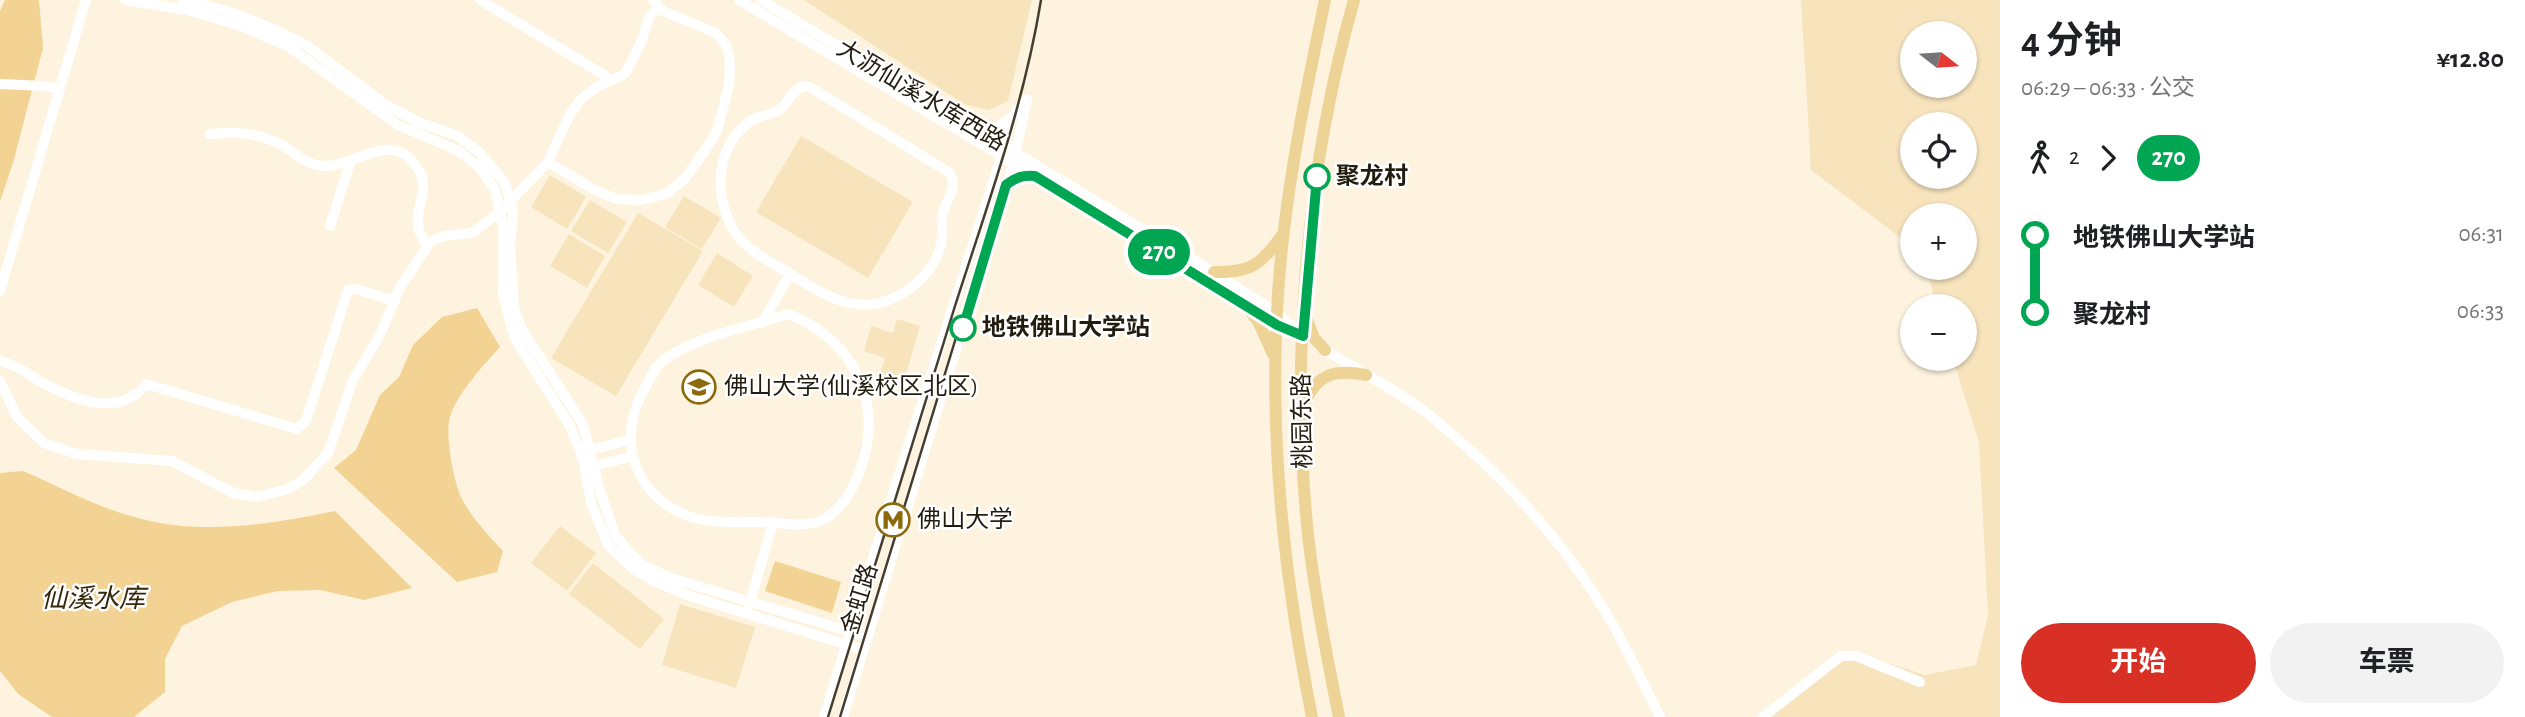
<!DOCTYPE html>
<html lang="zh">
<meta charset="utf-8">
<style>
:root{--surface:#fff;--page:#f2f2f2;--text:#202124;--muted:#757577;--accent:#d93025}
body{margin:0;font-family:"Alegreya Sans","Noto Sans SC",sans-serif;background:var(--page);color:var(--text);height:100vh;display:flex;flex-direction:column;font-size:26px;white-space:nowrap}
*{box-sizing:border-box;margin:0}
p{font-size:23px;color:var(--muted)}
.icon{flex:none;width:38px;height:38px;fill:none;stroke:currentColor;stroke-width:2;stroke-linecap:round;stroke-linejoin:round}
.map{position:relative;flex:1;overflow:hidden}
.sheet{display:flex;flex-direction:column;background:var(--surface);width:525px}
.sheet>*{flex:none}
.badge{padding:0 14px;border-radius:23px;font-size:24px;line-height:46px}
.needle{width:46px;rotate:107deg}
.fabs{position:absolute;left:1900px;top:21px;display:grid;gap:14px}
.fabs a{display:grid;place-items:center;width:77px;height:77px;border-radius:50%;background:var(--surface);box-shadow:0 2px 5px #0004;font-size:35px}
.map>.badge{position:absolute;translate:-50% -50%;box-shadow:0 0 0 4px #fff}
.legs{display:flex;align-items:center;gap:10px;height:77px;padding:0 21px;font-size:23px}
.legs p{margin-inline-start:auto}
.headline{display:flex;align-items:center;justify-content:space-between;height:119px;padding:0 21px}
h1{font-size:38px;font-weight:700;line-height:52px}
.primary-button{display:flex;gap:14px;margin-top:auto;padding:14px 21px}
.primary-button a{flex:1;height:80px;border-radius:42px;background:var(--accent);color:#fff;font-size:28px;font-weight:700;line-height:80px;text-align:center}
.primary-button a+a{background:var(--page);color:var(--text)}
ul{padding:0 21px;list-style:none}
li{display:flex;align-items:center;gap:24px;height:77px;font-size:26px}
li i{display:grid;place-items:center;width:10px;height:100%;margin:0 9px;background:currentColor}
li i::after{content:'';width:18px;height:18px;margin:-9px;border:5px solid;border-radius:50%;background:var(--surface)}
li p{margin-inline-start:auto}
li:first-child i{background:linear-gradient(#0000 50%,currentColor 0)}
li:last-child i{background:linear-gradient(currentColor 50%,#0000 0)}
main{display:flex;flex:1;min-height:0}
.map>svg:first-child{display:block}
.green{fill:#f7e4bd;fill-rule:evenodd}
.water{fill:#f2d393}
.lines{fill:none;stroke-linecap:round;stroke-linejoin:round}
.minor{stroke:#fff;stroke-width:10}
.major{stroke:#eed397;stroke-width:12}
.rail{stroke:#453e30;stroke-width:2.5}
.line-1-casing{stroke:#fff;stroke-width:16}
.line-1{stroke:#00a651;stroke-width:10}
.stop-1-dot{fill:#fff;stroke:#00a651;stroke-width:3.5}
.labels{text-anchor:middle;dominant-baseline:central;stroke-width:5;stroke-linejoin:round;paint-order:stroke}
.street-label{font-size:24px;fill:#231d10;stroke:#fff}
.stop-label{font-size:24px;font-weight:bold;fill:#231d10;stroke:#fff;text-anchor:start}
.poi-label{font-size:24px;fill:#231d10;stroke:#fff;text-anchor:start}
.water-label{font-size:26px;font-style:italic;fill:#34270a;stroke:#fff}
</style>
<main>
<div class="map">
<svg width="2000" height="717" viewBox="0 0 2000 717">
<rect width="100%" height="100%" fill="#fdf3df"/>
<path class="green" d="M804 0H1032L1008 101 989 110 964 104Z
M1801 0H2000V717H1762L1851 651 1925 675 1976 665 1988 615 1979 443 1953 359H1965V306H1937L1926 268H1965V215H1913V247L1811 170ZM1913 33H1965V86H1913ZM1913 124H1965V177H1913Z
M801 136 913 202 868 278 756 212Z
M550 175 586 197 567 229 531 207Z
M684 196 721 218 702 249 665 227Z
M590 200 627 222 608 253 571 231Z
M638 213 703 251 616 396 551 358Z
M569 234 605 256 587 288 550 266Z
M717 253 753 276 734 307 698 285Z
M897 319 920 326 903 385 879 378 885 358 864 351 871 326 893 333Z
M560 526 596 553 567 591 531 563Z
M593 563 664 619 640 649 569 594Z
M680 604 755 627 736 688 662 665Z"/>
<path class="water" d="M5 0H39L43 48 13 163 0 201V11Z
M477 308 500 347C484 365 453 397 449 422 446 440 454 485 463 501 473 519 489 536 503 551L497 572 457 582 334 468 356 450 380 395 399 377 413 345 442 317Z
M23 471C60 487 98 508 138 518 202 536 271 524 335 511L412 588 364 600 320 590 278 591 232 602 182 626 165 659V692L134 717H52L18 694 0 671V473Z
M775 561 841 582 832 613 765 591Z"/>
<g class="lines">
<path class="minor" d="M125 0 187 10 241 26 289 47 398 125 457 150 480 168 495 190 503 227V294L514 337 570 426 583 459 591 503 608 545 633 569 656 582 693 597 864 650
M183 0 228 11 273 29 306 45 386 105 418 122 456 135 479 152 505 183 513 213 510 245 514 307 522 330 583 424 600 491 616 537 641 564 671 578 868 637
M480 0 612 80
M739 0 1035 176 1280 326
M761 0 1214 272 1277 313 1306 338
M0 84 44 86 60 89
M803 86 810 87 950 173C958 189 947 197 943 213 940 222 944 234 941 244 937 262 926 276 912 287 865 322 830 299 787 272 774 264 758 256 747 246 712 214 710 147 752 120 760 116 769 115 777 111 788 106 790 91 803 86Z
M979 130H991L1010 119
M210 134C234 132 256 132 278 143 295 151 304 166 325 166 358 166 392 128 418 169 435 196 403 215 427 245
M548 162 593 189 616 199 642 200 668 193 685 178 706 149 717 131 729 85 730 61 726 45 716 33 663 11 653 0
M330 226 351 160
M0 291 86 0
M788 314C855 339 886 406 859 473 852 492 839 513 820 521 805 528 773 522 756 522 732 522 705 524 683 514 630 490 617 434 646 386 651 377 656 365 664 360 696 336 749 327 788 314Z
M762 323 790 274
M1319 346C1354 369 1394 388 1428 414 1495 468 1558 534 1603 608 1624 642 1642 681 1660 717
M0 361C19 366 27 374 43 383 75 400 120 418 146 384L297 429 306 421 348 290 355 289 395 301
M0 381 17 417 44 443 77 454 172 461 233 493 257 497 288 489 303 480 328 453 353 380 380 335 399 289 430 242 444 236 472 233 500 212 548 162 569 116 581 99 597 87 625 74 640 45 649 17 659 7
M587 453 590 450 629 440
M590 463 594 466 633 456
M749 606 773 522
M824 717 889 506 1005 145 1010 119 1027 99
M843 717 1013 164 1027 100
M1763 717 1841 656H1856L1920 682"/>
<path class="major" d="M1214 272C1252 273 1261 264 1283 234
M1246 306 1258 321 1273 354
M1306 317 1314 338 1325 350
M1305 402C1318 373 1336 369 1366 375
M1312 717C1280 557 1264 393 1284 230 1293 153 1309 77 1325 0
M1339 717C1327 657 1315 596 1308 535 1290 360 1306 169 1354 0"/>
<path class="rail" d="M828 717C869 580 912 443 955 306 987 206 1024 105 1041 0
M840 717 958 331"/>
</g>
<g class="lines">
<defs>
<path id="line-1" d="M963 328 1006 185C1016 177 1023 175 1035 176L1277 325 1303 336 1317 177"/>
</defs>
<use href="#line-1" class="line-1-casing"/>
<use href="#line-1" class="line-1"/>
</g>
<defs>
<symbol id="university-ring" viewBox="-11 -11 22 22"><circle r="9.5" fill="#fff" stroke="#8c690a" stroke-width="1.5"/><path d="M0-5L7-2L0 1L-7-2ZM-4 1L0 2.5L4 1V4Q0 6-4 4Z" fill="#8c690a"/></symbol>
<symbol id="metro-ring" viewBox="-11 -11 22 22"><circle r="9.5" fill="#fff" stroke="#8c690a" stroke-width="1.5"/><path d="M-5.5 5V-5H-3L0 0L3-5H5.5V5H3V-.5L0 4L-3-.5V5Z" fill="#8c690a"/></symbol>
</defs>
<g fill-rule="evenodd">
<use href="#university-ring" x="680" y="368" width="38" height="38"/>
<use href="#metro-ring" x="874" y="501" width="38" height="38"/>
</g>
<g class="stop-1-dot">
<circle cx="1317" cy="177" r="12"/>
<circle cx="963" cy="328" r="12"/>
</g>
<g class="labels">
<g class="street-label">
<text transform="translate(921 96) rotate(31)">大沥仙溪水库西路</text>
<text transform="translate(1303 421) rotate(-91)">桃园东路</text>
<text transform="translate(860 599) rotate(-73)">金虹路</text>
</g>
<g class="stop-label">
<text x="1336" y="177">聚龙村</text>
<text x="982" y="328">地铁佛山大学站</text>
</g>
<g class="poi-label">
<text x="724" y="387">佛山大学(仙溪校区北区)</text>
<text x="917" y="520">佛山大学</text>
</g>
<g class="water-label">
<text x="93" y="599">仙溪水库</text>
</g>
</g>
</svg>
<div class="fabs">
<a><svg class="needle" viewBox="-14 -14 28 28"><path d="M0-13l5 13h-10z" fill="#e53935"/><path d="M0 13l5-13h-10z" fill="#757577"/></svg></a>
<a><svg class="icon" aria-label="locate" viewBox="0 0 24 24"><circle cx="12" cy="12" r="6"/><path d="M12 2v4M12 18v4M2 12h4M18 12h4"/></svg></a>
<a>+</a>
<a>−</a>
</div>
<b class="badge" style="left:1159px;top:252px;background:#00a651;color:#fff">270</b>
</div>
<section class="sheet">
<div class="headline"><div><h1>4 分钟</h1><p>06:29 – 06:33 · 公交</p></div><b>¥12.80</b></div>
<div class="legs"><svg class="icon" aria-label="walk" viewBox="0 0 24 24"><circle cx="13" cy="4" r="2"/><path d="M13 8l-2 6 4 7M11 14l-3 7M7 12l3-4h3l4 4"/></svg>2<svg class="icon" aria-label="forward" viewBox="0 0 24 24"><path d="M9 5l7 7-7 7"/></svg><b class="badge" style="background:#00a651;color:#fff">270</b></div>
<ul>
<li><i style="color:#00a651"></i><b>地铁佛山大学站</b><p>06:31</p></li>
<li><i style="color:#00a651"></i><b>聚龙村</b><p>06:33</p></li>
</ul>
<div class="primary-button"><a>开始</a><a>车票</a></div>
</section>
</main>
